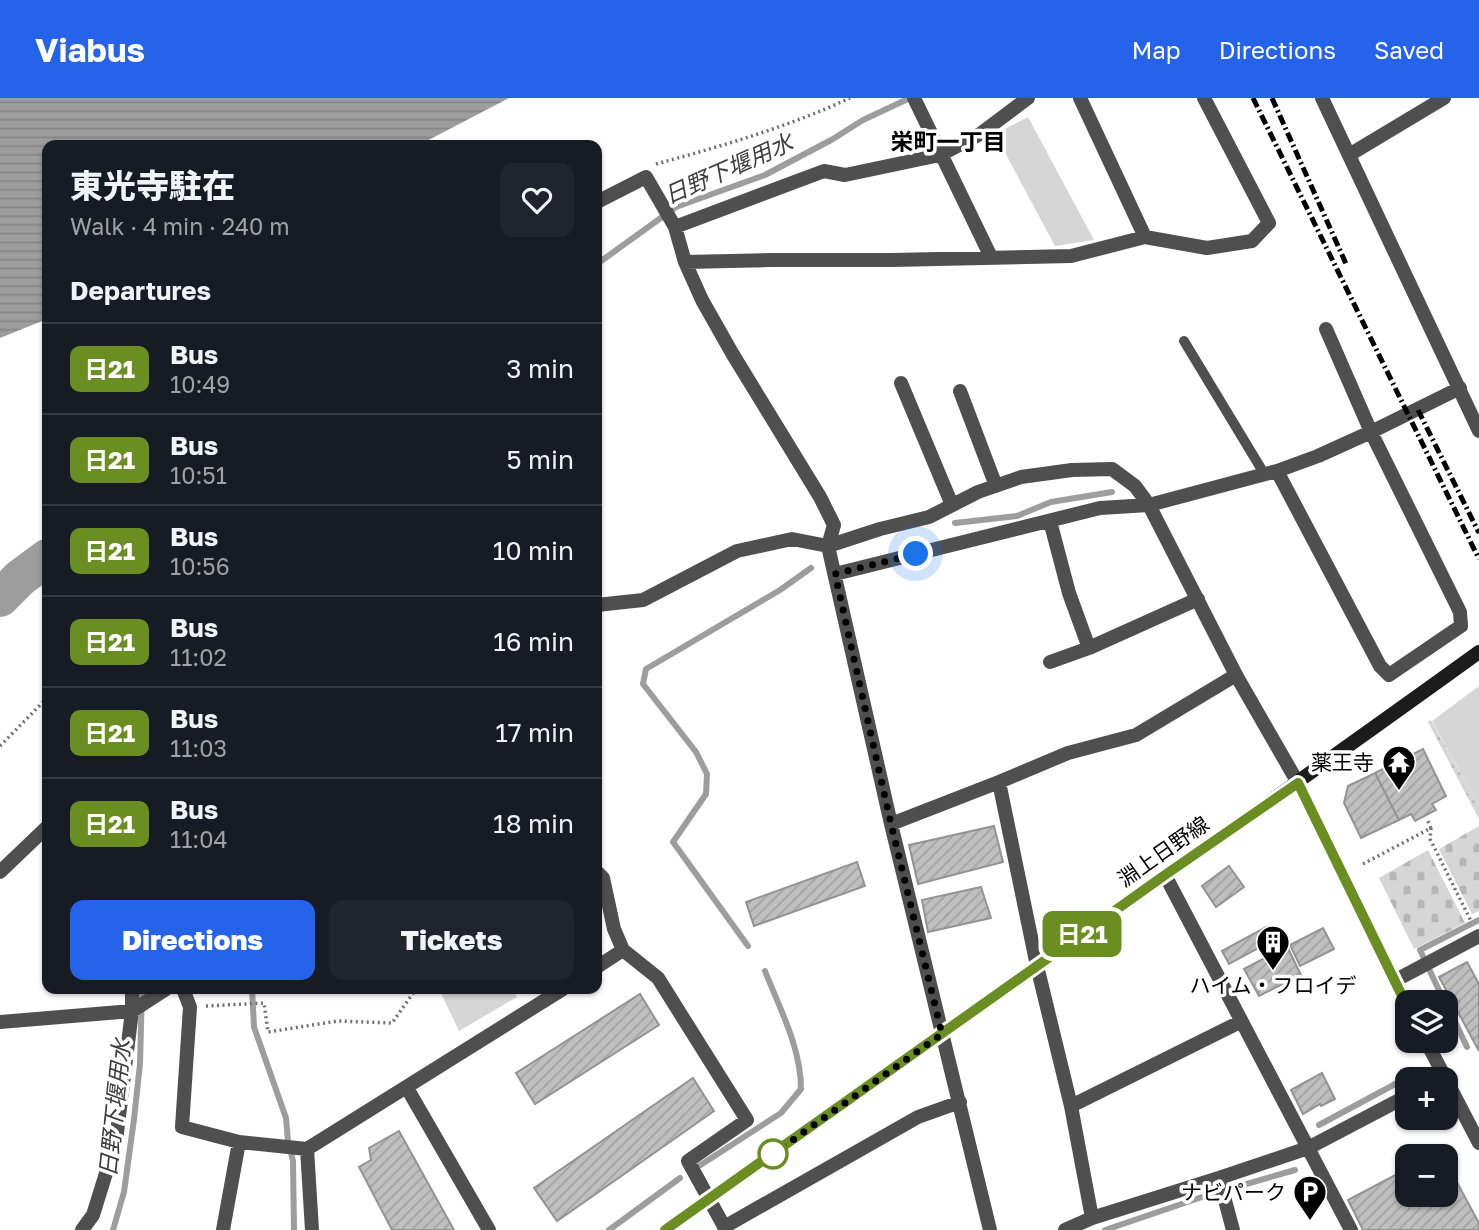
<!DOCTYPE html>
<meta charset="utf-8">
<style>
:root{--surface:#171b24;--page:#20242c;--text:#f1f3f6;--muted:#9ea1a6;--line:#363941;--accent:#2563eb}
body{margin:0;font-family:"Golos Text","Noto Sans JP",sans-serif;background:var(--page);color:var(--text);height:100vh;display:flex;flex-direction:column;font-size:26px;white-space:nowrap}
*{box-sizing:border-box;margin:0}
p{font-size:23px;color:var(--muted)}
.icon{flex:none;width:38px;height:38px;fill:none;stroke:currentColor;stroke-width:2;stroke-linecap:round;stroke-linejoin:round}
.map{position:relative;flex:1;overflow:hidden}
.sheet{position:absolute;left:42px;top:42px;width:560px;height:854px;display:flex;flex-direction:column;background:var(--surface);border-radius:14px;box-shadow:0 2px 5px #0004}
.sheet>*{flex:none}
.badge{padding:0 14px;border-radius:10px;font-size:24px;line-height:46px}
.controls{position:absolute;left:1395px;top:892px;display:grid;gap:14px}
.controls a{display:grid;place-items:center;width:63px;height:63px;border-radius:14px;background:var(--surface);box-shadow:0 2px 5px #0004;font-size:35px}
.you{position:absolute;width:35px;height:35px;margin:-18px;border:5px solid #fff;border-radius:50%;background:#1a73e8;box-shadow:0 0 0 10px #1a73e833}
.map>.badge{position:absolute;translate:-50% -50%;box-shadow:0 0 0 4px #fff}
h2{padding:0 28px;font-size:26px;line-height:63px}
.round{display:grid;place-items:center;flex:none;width:74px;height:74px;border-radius:14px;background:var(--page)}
.summary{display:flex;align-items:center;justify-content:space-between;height:119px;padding:0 28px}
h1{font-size:33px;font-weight:800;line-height:52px}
.primary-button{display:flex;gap:14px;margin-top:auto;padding:14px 28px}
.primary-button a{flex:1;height:80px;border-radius:14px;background:var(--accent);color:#fff;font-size:28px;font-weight:800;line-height:80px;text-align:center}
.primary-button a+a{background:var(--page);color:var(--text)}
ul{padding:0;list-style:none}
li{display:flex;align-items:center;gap:21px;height:91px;padding:0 28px;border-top:2px solid var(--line)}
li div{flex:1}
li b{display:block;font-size:26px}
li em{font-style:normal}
li .badge{min-width:77px;font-weight:700;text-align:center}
header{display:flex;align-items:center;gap:42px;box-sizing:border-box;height:98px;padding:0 35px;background:var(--accent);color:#fff}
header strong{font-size:33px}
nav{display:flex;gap:38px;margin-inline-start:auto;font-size:24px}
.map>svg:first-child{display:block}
.grass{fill:url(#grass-dots)}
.cemetery{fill:url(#cemetery-stones)}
.park{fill:#d6d6d6}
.water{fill:url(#water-rules)}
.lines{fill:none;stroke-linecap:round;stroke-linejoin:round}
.stream{stroke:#9d9d9d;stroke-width:6}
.river{stroke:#9d9d9d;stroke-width:38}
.building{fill:url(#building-hatch);stroke:#939393;stroke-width:2}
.path{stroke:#717171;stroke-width:3.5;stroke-dasharray:2 3.5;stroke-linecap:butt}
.service{stroke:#4f4f4f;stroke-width:10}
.minor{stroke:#4f4f4f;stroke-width:14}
.tertiary{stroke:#4f4f4f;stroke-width:14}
.secondary{stroke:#1c1c1c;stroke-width:14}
.rail{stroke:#000;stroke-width:5;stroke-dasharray:10 3.5 2 3.5;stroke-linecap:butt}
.line-casing{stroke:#fff;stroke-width:16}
.line{stroke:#6b8e23;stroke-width:10}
.walk{stroke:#000;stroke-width:7;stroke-dasharray:0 12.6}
.stop-dot{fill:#fff;stroke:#6b8e23;stroke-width:3.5}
.labels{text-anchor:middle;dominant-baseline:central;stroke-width:7;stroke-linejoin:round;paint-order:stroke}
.poi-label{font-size:21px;fill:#000;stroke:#fff;text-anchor:end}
.street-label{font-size:21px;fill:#000;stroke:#fff}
.neighbourhood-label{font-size:23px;font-weight:bold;fill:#000;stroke:#fff}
.water-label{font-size:23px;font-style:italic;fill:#3e3e3e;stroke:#fff}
</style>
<header>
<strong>Viabus</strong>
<nav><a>Map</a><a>Directions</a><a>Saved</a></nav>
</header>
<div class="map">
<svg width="1479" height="1132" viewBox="0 0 1479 1132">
<defs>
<pattern id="grass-dots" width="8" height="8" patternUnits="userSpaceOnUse" patternTransform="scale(1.75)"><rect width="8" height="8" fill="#d6d6d6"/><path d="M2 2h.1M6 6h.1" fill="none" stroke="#b6b6b6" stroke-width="1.8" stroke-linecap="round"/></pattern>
<pattern id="cemetery-stones" width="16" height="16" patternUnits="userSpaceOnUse" patternTransform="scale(1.75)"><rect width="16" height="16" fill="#d6d6d6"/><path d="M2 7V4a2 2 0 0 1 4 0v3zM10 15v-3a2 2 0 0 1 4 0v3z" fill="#b6b6b6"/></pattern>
<pattern id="water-rules" width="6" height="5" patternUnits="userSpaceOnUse" patternTransform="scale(1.75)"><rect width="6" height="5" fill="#9d9d9d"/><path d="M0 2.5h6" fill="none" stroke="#858585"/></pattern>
<pattern id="building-hatch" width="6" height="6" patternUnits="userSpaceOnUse" patternTransform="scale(1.75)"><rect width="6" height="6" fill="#bfbfbf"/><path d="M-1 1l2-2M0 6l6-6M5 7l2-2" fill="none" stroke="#a2a2a2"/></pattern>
</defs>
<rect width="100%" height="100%" fill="#fff"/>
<path class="grass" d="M1431 622 1479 708V721L1428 624Z"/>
<path class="cemetery" d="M1479 728V813L1472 816 1439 751Z
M1428 752 1465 825 1414 851 1379 780Z"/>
<path class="park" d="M1028 19 1094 142 1055 148 995 36Z
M1479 588V708L1432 623Z
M439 891H512L517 899 459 933Z"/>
<path class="water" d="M0 0H509L419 47H47V221L0 240Z"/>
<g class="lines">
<path class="stream" d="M597 166 676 109 765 77 833 41 863 22 910 0
M955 425 1017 418 1051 404 1112 394
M748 848 673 744 706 696 707 676 696 654 643 586 646 571 780 492 811 470
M252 891 254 929 286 1020 288 1043 293 1063 294 1132
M1445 905 1420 852 1479 822
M1446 905 1467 949
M1319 1027 1399 984
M699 1068 781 1015 801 991C801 950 780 911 765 873
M113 1132 124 1094 134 1021 140 966 142 891
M609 1132 680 1080
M1105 1132 1205 1098 1295 1072"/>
<path class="river" d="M0 500 20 480 47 460"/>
</g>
<path class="building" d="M1423 651 1446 698 1432 706 1436 712 1415 723 1411 716 1399 722 1375 675Z
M1375 675 1399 722 1361 740 1344 705 1348 688Z
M994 728 1003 764 918 786 909 747Z
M857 764 865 788 754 828 746 804Z
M1229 768 1244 789 1216 809 1202 788Z
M981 789 991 820 928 834 922 802Z
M1266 829 1276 849 1263 855 1260 849 1229 866 1222 853Z
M1323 830 1334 851 1300 868 1290 847Z
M1287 848 1301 877 1259 898 1244 871Z
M1467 864 1479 886V953L1439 879Z
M640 896 659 927 535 1006 516 975Z
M1322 975 1335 1001 1321 1008 1320 1006 1303 1016 1291 992Z
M693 980 714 1013 557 1123 534 1090Z
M399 1033 454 1132H392L359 1069 371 1062 369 1050Z
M1446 1064 1479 1125V1132H1363L1348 1102 1407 1071V1097H1446Z"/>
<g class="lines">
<path class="path" d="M656 66C722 48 788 29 850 0
M0 648 47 600
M1431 730 1430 741 1471 823
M1363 766 1431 730 1427 721
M206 908 264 905 268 934 338 923 392 925 416 891"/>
<path class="service" d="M1184 243 1265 377"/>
<path class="minor" d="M914 0 991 159
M1080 0 1145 139
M1322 0 1479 333
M1349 57 1444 0
M597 104 646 79 675 129 685 164 702 202 732 255 820 399 834 427 828 448
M675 129 824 73 845 77 940 57 980 36 1028 0
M685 164 770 162H892L1071 158 1145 139 1207 150 1252 143 1269 125 1204 0
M901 285 952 407
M960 293 996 388
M1277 373 1380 568 1389 577 1461 528 1460 514 1371 334 1326 231
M1050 423 1069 495 1089 550
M828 448 880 431 929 419 978 394 1021 379 1072 372 1112 371 1135 388 1149 407
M835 476 1100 410 1149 407 1277 373 1318 358 1371 334 1460 290
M597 507 643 502 737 453 792 441 828 448 891 726 990 1132
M1050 564 1089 550 1198 501
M999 684 1037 868 1071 1008 1092 1120
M891 726 999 684 1068 655 1136 637 1236 577
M0 774 47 729
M597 774 603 780 614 831 623 852 658 880 747 1022 688 1063 726 1132
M1165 777 1351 1132
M597 869 623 852
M1394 883 1479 838
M183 891 190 909 182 1029 239 1044 307 1051
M0 924 132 913 166 891
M407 990 489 1132
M1071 1008 1240 924
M1219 1080 1233 1132
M724 1129 918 1019 960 1004
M82 1132 93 1117 116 1043 132 913V891
M223 1132 239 1044
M312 1132 307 1051 563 891
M1065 1132 1092 1120 1219 1080 1308 1050 1407 998"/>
<path class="tertiary" d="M1149 407 1236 577 1298 685 1407 908
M1426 943 1479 1045"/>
<path class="secondary" d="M665 1132C936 938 1209 749 1479 554"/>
<path class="rail" d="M1253 0 1479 461
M1272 0 1347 168
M1418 312 1479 435"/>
</g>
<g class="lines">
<defs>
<path id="line" d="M665 1132 1165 777 1298 685 1407 908"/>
</defs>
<use href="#line" class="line-casing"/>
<use href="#line" class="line"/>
<path class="walk" d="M773 1056 942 936 891 726 835 476 916 456"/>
</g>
<defs>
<symbol id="temple-pin" viewBox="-11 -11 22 30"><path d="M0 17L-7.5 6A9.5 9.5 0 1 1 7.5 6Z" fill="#000" stroke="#fff"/><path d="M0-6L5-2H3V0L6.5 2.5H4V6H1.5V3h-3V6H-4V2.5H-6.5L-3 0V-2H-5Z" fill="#fff"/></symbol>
<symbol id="building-pin" viewBox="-11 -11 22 30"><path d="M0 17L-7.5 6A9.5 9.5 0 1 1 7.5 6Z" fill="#000" stroke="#fff"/><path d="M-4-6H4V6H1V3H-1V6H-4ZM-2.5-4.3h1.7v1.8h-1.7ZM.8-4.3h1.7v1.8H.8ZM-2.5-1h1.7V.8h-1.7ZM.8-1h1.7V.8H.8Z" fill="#fff"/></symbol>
<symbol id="parking-pin" viewBox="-11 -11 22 30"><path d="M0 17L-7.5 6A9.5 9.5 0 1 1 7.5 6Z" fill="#000" stroke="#fff"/><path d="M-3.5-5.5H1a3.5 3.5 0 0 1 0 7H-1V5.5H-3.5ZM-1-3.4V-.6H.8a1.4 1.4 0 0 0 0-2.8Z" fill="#fff"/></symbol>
</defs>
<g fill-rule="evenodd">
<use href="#temple-pin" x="1380" y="645" width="38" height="52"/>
<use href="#building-pin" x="1254" y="825" width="38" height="52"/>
<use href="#parking-pin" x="1291" y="1075" width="38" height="52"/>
</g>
<circle class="stop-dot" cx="773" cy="1056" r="14"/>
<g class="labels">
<g class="poi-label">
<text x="1374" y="664">薬王寺</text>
<text x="1273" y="887" text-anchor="middle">ハイム・フロイデ</text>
<text x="1286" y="1094">ナビパーク</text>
</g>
<g class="street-label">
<text transform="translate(1163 753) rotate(-35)">淵上日野線</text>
</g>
<g class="neighbourhood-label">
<text x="948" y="43">栄町一丁目</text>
</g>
<g class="water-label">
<text transform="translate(728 70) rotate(-24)">日野下堰用水</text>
<text transform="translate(114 1010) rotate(-84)">日野下堰用水</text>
</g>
</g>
</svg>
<div class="controls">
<a><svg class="icon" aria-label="layers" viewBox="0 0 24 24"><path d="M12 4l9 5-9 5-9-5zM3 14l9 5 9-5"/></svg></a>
<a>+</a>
<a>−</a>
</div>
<div class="you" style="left:916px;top:456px"></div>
<b class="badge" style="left:1082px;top:836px;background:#6b8e23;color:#fff">日21</b>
<section class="sheet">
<div class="summary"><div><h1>東光寺駐在</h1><p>Walk · 4 min · 240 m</p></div><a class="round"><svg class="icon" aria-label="heart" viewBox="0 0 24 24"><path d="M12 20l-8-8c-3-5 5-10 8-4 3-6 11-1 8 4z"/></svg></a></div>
<h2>Departures</h2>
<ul>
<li><span class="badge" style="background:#6b8e23;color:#fff">日21</span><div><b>Bus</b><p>10:49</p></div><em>3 min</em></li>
<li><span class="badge" style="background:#6b8e23;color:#fff">日21</span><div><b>Bus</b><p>10:51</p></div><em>5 min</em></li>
<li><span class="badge" style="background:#6b8e23;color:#fff">日21</span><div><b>Bus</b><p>10:56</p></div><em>10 min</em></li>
<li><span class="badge" style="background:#6b8e23;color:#fff">日21</span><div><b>Bus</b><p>11:02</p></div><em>16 min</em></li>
<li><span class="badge" style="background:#6b8e23;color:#fff">日21</span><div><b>Bus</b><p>11:03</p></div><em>17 min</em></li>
<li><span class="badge" style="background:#6b8e23;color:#fff">日21</span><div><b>Bus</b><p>11:04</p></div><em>18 min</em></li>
</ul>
<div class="primary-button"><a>Directions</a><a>Tickets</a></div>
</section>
</div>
